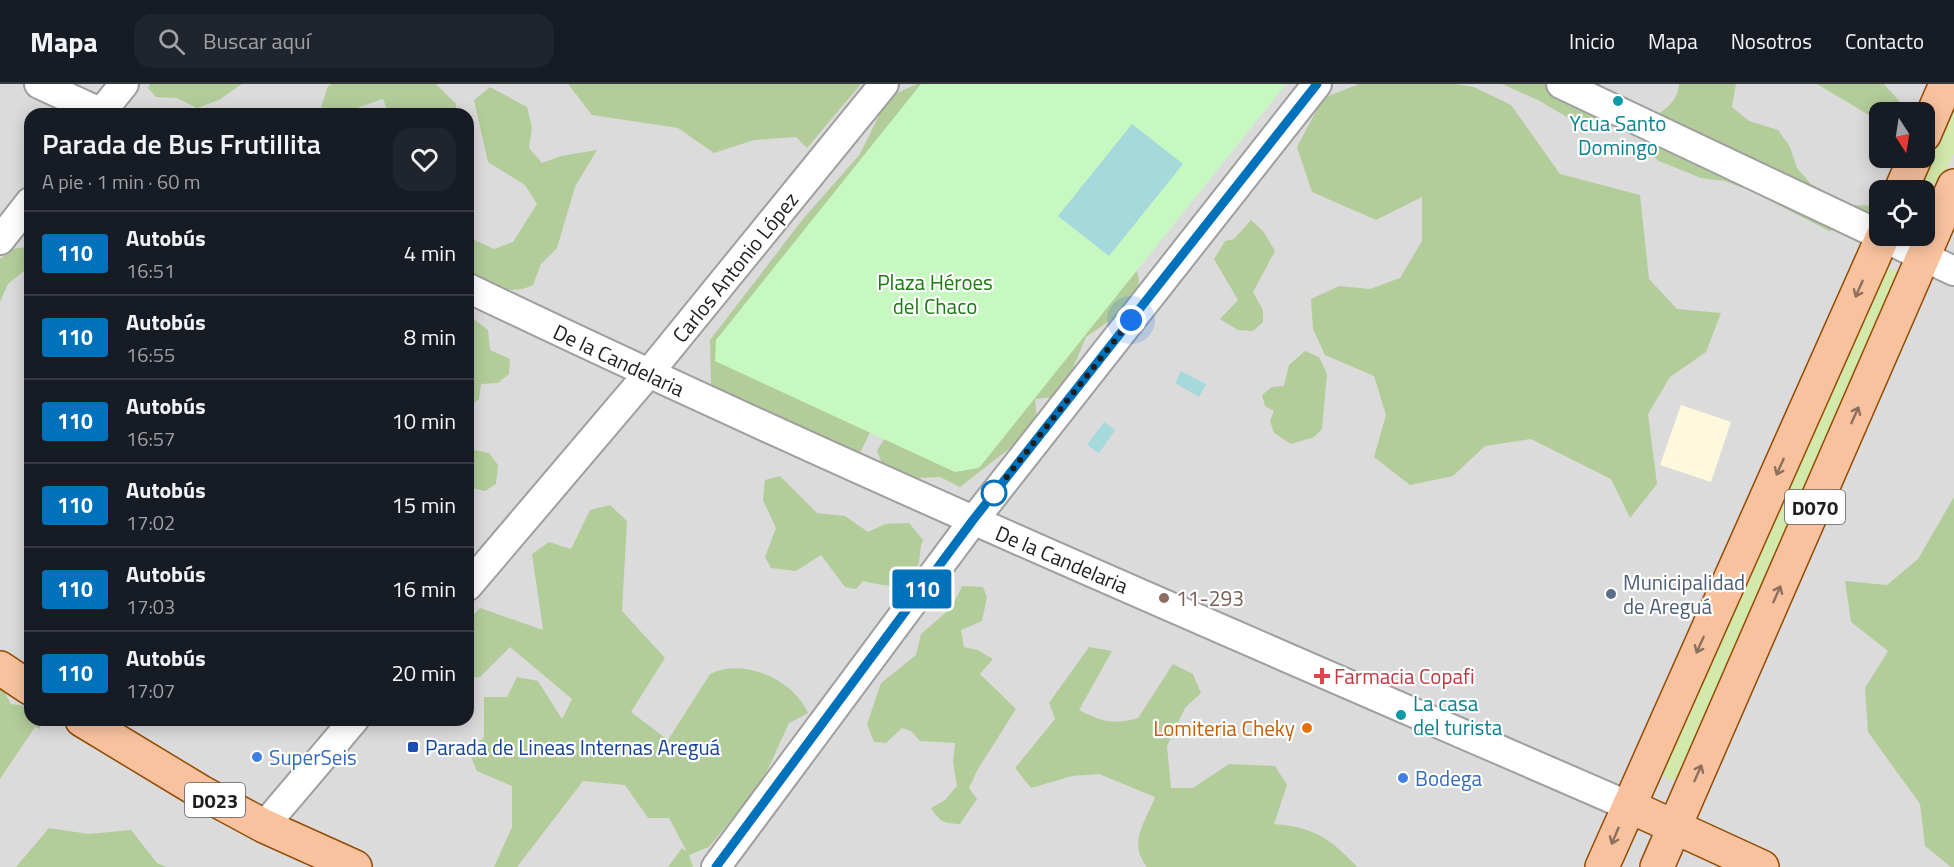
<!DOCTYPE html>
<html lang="es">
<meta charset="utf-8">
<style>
:root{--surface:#171b24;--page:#20242c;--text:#f1f3f6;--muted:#9ea1a6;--line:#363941}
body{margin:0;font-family:"Titillium Web",sans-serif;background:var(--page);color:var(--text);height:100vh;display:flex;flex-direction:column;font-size:22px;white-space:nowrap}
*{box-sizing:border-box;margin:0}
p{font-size:20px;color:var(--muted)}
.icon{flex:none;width:33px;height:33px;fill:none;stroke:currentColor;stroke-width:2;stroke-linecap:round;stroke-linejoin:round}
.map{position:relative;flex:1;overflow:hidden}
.sheet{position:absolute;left:24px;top:24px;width:450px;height:618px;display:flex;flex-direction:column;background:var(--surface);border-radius:18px;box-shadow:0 3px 15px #0003}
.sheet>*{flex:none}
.badge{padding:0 12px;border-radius:4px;font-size:21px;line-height:39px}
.needle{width:39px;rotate:168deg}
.buttons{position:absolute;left:1869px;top:18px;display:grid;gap:12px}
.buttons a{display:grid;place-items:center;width:66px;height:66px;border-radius:12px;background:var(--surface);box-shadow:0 3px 15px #0003;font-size:30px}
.you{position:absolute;width:30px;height:30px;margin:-15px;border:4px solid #fff;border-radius:50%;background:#1a73e8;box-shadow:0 0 0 9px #1a73e833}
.map>.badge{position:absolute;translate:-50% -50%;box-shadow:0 0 0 3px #fff}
.round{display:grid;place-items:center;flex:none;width:63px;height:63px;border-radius:18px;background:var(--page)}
.head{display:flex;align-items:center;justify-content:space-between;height:102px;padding:0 18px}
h1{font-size:28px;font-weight:600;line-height:45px}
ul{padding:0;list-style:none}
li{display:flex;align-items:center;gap:18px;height:84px;padding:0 18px;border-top:2px solid var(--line)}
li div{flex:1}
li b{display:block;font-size:22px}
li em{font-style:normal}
li .badge{min-width:66px;font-weight:700;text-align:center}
header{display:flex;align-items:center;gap:36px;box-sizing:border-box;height:84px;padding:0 30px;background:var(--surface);border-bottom:2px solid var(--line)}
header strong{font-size:28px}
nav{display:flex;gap:33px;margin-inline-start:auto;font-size:21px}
.search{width:420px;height:54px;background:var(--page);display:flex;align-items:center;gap:15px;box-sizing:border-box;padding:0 21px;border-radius:18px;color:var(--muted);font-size:22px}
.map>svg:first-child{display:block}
.residential{fill:#dcdbdb;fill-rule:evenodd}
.education{fill:#fef8dd}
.grass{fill:#d3e8ab}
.forest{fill:#b2cd99}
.park{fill:#c7f8c2}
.water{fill:#a5d9db}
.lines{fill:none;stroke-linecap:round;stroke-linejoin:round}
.minor-casing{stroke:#9f9f9f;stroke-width:32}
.major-casing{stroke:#944b04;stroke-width:36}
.minor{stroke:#fff;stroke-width:28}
.major{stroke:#f9c29e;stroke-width:33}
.oneway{stroke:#8c705e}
.line-casing{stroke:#fff;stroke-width:14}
.line{stroke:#0072bc;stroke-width:9}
.walk{stroke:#1e1e1e;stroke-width:6;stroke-dasharray:0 10.8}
.culture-dot{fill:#0f9aa8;stroke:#fff;stroke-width:2}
.stop-dot{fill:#fff;stroke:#0072bc;stroke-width:3}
.service-dot{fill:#5c6f8a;stroke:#fff;stroke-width:2}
.education-dot{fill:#8d6e63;stroke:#fff;stroke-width:2}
.health-dot{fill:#e0444e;stroke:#fff;stroke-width:2}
.food-dot{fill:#e8710a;stroke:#fff;stroke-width:2}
.transit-dot{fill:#1a4fb4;stroke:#fff;stroke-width:2}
.shop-dot{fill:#3f7fe0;stroke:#fff;stroke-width:2}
.labels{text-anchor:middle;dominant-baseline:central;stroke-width:4.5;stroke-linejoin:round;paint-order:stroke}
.shield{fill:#fff;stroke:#626262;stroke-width:1.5}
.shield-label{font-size:20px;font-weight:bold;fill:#1e1e1e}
.culture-label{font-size:21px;fill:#0d838f;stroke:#fff}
.street-label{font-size:21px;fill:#1e1e1e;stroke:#fff}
.park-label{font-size:21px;fill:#18790e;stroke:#fff}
.service-label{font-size:21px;fill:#4e5e75;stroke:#fff;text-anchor:start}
.education-label{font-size:21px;fill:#785e54;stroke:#fff;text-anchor:start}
.health-label{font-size:21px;fill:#be3a42;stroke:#fff;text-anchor:start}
.food-label{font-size:21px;fill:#c56008;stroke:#fff;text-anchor:end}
.transit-label{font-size:21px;fill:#164399;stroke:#fff;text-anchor:start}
.shop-label{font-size:21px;fill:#366cbe;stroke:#fff;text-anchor:start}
</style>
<header>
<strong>Mapa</strong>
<div class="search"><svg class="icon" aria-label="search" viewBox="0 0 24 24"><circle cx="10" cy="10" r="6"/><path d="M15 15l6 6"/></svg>Buscar aquí</div>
<nav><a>Inicio</a><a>Mapa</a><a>Nosotros</a><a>Contacto</a></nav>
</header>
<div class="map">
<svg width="1954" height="783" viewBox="0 0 1954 783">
<rect width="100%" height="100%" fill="#efe9e4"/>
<path class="residential" d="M0 0H1954V783H0ZM1880 28H1924V74H1880ZM30 30H468V636H30ZM1880 106H1924V152H1880Z"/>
<path class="education" d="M1681 321 1731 338 1711 398 1660 381Z"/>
<path class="grass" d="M1954 9V69L1925 136 1924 106H1914Z
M1887 184 1897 188 1899 193 1680 692 1671 697 1661 689 1882 185Z"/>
<path class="forest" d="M150 0H242L219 16 197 24 177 14 156 13 148 4Z
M332 0H436L456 20 455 30H389L383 15 342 29 321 23 328 2Z
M568 0H861L807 64 796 53 754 56 714 69 678 44 592 31Z
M917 0H955L1134 176 1139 196 1137 218 1086 253 1061 312 1035 315 1037 335 1024 353 960 403 940 393 897 395 882 380 877 367 887 350 873 342 861 367 840 373 711 302 710 256 803 135 860 70 888 13Z
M1359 0H1456L1474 3 1511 21 1560 90 1640 111 1649 195 1677 225 1721 229 1706 268 1670 293 1648 330 1657 400 1630 434 1611 395 1531 355 1485 362 1453 392 1410 401 1374 373 1386 331 1374 292 1325 271 1313 245 1311 215 1339 202 1370 205 1400 194 1422 157V113L1376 136 1312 108 1297 63 1323 14Z
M1502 0H1599L1609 21 1598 40 1577 39 1538 16Z
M1679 0H1736L1732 23 1749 37 1778 46 1790 63 1797 84 1811 100 1850 121 1878 122 1863 137 1829 147 1749 106 1724 97 1701 94 1659 77 1642 64 1645 38C1661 29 1678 19 1679 0Z
M1817 0H1884L1909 28H1880L1879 34 1872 33Z
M490 3 527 23 532 43 529 64 542 79 561 72 597 66 575 103 557 164 541 180 533 201C508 213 491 200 468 188V153L494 165 513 158 537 120 525 101 488 78 474 16Z
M1251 136 1263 147 1275 167 1253 208 1263 226V238L1253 247 1238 246 1220 235 1238 216 1214 175 1225 157 1234 155Z
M27 163 30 182 8 200 0 218V175L12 165Z
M471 233 488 246 490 266 510 275 509 290 498 299 481 300 479 315 468 323V234Z
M1305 267 1319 273 1327 290 1322 345 1314 353 1291 360 1274 349 1270 337 1274 327 1265 322 1262 311 1272 303 1284 302 1289 281Z
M470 365 489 369 498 381 496 400 485 407 468 403Z
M780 392 817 429 845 432 868 448 885 440 909 439 923 456C919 464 921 476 917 484 904 508 885 502 863 497L856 505 845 503 821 471 796 487 771 484 765 473 776 444 763 416 765 396Z
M1954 413V783H1951L1925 762 1920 720 1868 648 1865 604 1888 567 1851 538 1845 497 1887 501 1918 475Z
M610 421 627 437 622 527 665 574 631 628 668 656 710 590C744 573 794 596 808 629L789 639 763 696 709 763 689 771 693 783H668L682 764 687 768 669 734H648L625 701 583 697 517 783H494L512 743V702L477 687 469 668 484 653V613H507L517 593 538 597 562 635 572 615 510 563 480 593 468 594V537L480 524 543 546 532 470 549 458 571 465 590 426Z
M962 502 983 503 987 513 982 537 961 546 964 563 978 566 993 575 980 590 1016 625 978 685 969 704 977 715 960 740C944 740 939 737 931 724L945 716 957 702 953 679 955 659 920 657 911 647 902 644 886 659 874 658 867 640 881 599 916 571 921 550 952 523Z
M1089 563 1112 567 1079 626C1102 638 1113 641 1138 634L1173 580 1193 590 1201 609 1185 624 1167 662 1171 704H1193L1229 680 1275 682 1287 701 1274 740C1313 743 1330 754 1357 783H1147C1127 758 1146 738 1155 713L1099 690 1072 692 1031 704 1015 684 1055 635 1049 619Z
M0 600 11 620 26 622 30 626V636H40V645L35 643 0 695Z
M49 744 89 750 131 746 157 779 167 783H16Z"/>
<path class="park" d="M921 0H1286L979 384 955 388 715 277 716 256Z"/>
<path class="water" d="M1132 40 1183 80 1109 172 1058 132Z
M1181 287 1206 300 1199 313 1175 299Z
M1104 338 1115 346 1099 369 1087 361Z"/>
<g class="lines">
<defs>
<path id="minor" d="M39 0 104 30
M1561 0 1880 151
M100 30 124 0
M1880 152 1954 187
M0 156 30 118
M468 204C850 387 1240 553 1629 722
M468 502 648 290 884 0
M264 742 354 636
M716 783 973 437 1317 0"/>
<path id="major" d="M1924 51 1946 0
M1901 106 1915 74
M0 584 30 604
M82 636 201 708 264 742 355 783
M1629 722 1762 783
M1602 783 1883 152
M1657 783 1954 102"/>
</defs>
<use href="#minor" class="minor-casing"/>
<use href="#major" class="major-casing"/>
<use href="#minor" class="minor"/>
<use href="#major" class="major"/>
</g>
<defs><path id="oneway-shaft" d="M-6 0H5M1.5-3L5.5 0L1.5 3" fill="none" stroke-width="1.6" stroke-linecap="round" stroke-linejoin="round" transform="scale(1.5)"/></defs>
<g class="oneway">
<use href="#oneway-shaft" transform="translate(1859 205) rotate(114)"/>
<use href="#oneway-shaft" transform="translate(1855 331) rotate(-66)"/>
<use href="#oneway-shaft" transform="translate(1780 383) rotate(114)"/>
<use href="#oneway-shaft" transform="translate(1777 510) rotate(-66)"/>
<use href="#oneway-shaft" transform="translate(1700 561) rotate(114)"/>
<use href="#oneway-shaft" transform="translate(1698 689) rotate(-66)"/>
<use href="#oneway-shaft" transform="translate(1615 752) rotate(113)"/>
</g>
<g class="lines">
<defs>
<path id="line" d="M716 783 973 436 1317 0"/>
</defs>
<use href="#line" class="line-casing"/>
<use href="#line" class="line"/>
<path class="walk" d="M994 409 987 418 1131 236"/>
</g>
<g class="culture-dot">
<circle cx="1618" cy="17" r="6"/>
<circle cx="1401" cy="631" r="6"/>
</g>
<circle class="stop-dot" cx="994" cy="409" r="12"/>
<circle class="service-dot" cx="1611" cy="510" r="6"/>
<circle class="education-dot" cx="1164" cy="514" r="6"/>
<path class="health-dot" d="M1319 583h6v6h6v6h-6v6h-6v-6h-6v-6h6z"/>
<circle class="food-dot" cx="1307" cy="644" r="6"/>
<rect class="transit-dot" x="407" y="657" width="12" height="12" rx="3"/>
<g class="shop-dot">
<circle cx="257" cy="673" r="6"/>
<circle cx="1403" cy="694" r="6"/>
</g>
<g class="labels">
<g class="shield">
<rect x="1785" y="406" width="60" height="34" rx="4.5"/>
<rect x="185" y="699" width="60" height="34" rx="4.5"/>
</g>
<g class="shield-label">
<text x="1815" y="423">D070</text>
<text x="215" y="716">D023</text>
</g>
<g class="culture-label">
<text x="1618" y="39">Ycua Santo<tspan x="1618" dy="24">Domingo</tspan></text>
<text x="1413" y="619" text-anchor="start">La casa<tspan x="1413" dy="24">del turista</tspan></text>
</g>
<g class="street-label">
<text transform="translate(735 183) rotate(-51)">Carlos Antonio López</text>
<text transform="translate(619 276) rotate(25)">De la Candelaria</text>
<text transform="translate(1062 475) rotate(23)">De la Candelaria</text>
</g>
<g class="park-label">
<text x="935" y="198">Plaza Héroes<tspan x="935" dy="24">del Chaco</tspan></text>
</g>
<g class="service-label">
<text x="1623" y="498">Municipalidad<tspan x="1623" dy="24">de Areguá</tspan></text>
</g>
<g class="education-label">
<text x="1176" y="514">11-293</text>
</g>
<g class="health-label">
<text x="1334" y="592">Farmacia Copafi</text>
</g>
<g class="food-label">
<text x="1295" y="644">Lomiteria Cheky</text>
</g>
<g class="transit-label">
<text x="425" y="663">Parada de Lineas Internas Areguá</text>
</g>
<g class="shop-label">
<text x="269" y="673">SuperSeis</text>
<text x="1415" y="694">Bodega</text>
</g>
</g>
</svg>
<div class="buttons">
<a><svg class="needle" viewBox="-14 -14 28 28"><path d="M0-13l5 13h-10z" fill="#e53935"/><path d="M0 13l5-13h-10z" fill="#9ea1a6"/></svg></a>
<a><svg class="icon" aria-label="locate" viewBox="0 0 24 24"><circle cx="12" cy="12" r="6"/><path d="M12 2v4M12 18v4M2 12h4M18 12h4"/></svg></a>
</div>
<div class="you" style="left:1131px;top:236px"></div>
<b class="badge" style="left:922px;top:505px;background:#0072bc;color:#fff">110</b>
<section class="sheet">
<div class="head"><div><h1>Parada de Bus Frutillita</h1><p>A pie · 1 min · 60 m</p></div><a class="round"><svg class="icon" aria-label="heart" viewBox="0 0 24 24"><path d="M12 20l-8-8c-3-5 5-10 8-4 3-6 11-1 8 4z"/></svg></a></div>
<ul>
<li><span class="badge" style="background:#0072bc;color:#fff">110</span><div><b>Autobús</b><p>16:51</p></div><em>4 min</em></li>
<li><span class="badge" style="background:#0072bc;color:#fff">110</span><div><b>Autobús</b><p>16:55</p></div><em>8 min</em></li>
<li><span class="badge" style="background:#0072bc;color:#fff">110</span><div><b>Autobús</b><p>16:57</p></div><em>10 min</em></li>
<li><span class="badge" style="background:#0072bc;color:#fff">110</span><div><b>Autobús</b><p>17:02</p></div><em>15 min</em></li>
<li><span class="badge" style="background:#0072bc;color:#fff">110</span><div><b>Autobús</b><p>17:03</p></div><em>16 min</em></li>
<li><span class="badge" style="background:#0072bc;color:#fff">110</span><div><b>Autobús</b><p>17:07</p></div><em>20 min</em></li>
</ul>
</section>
</div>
